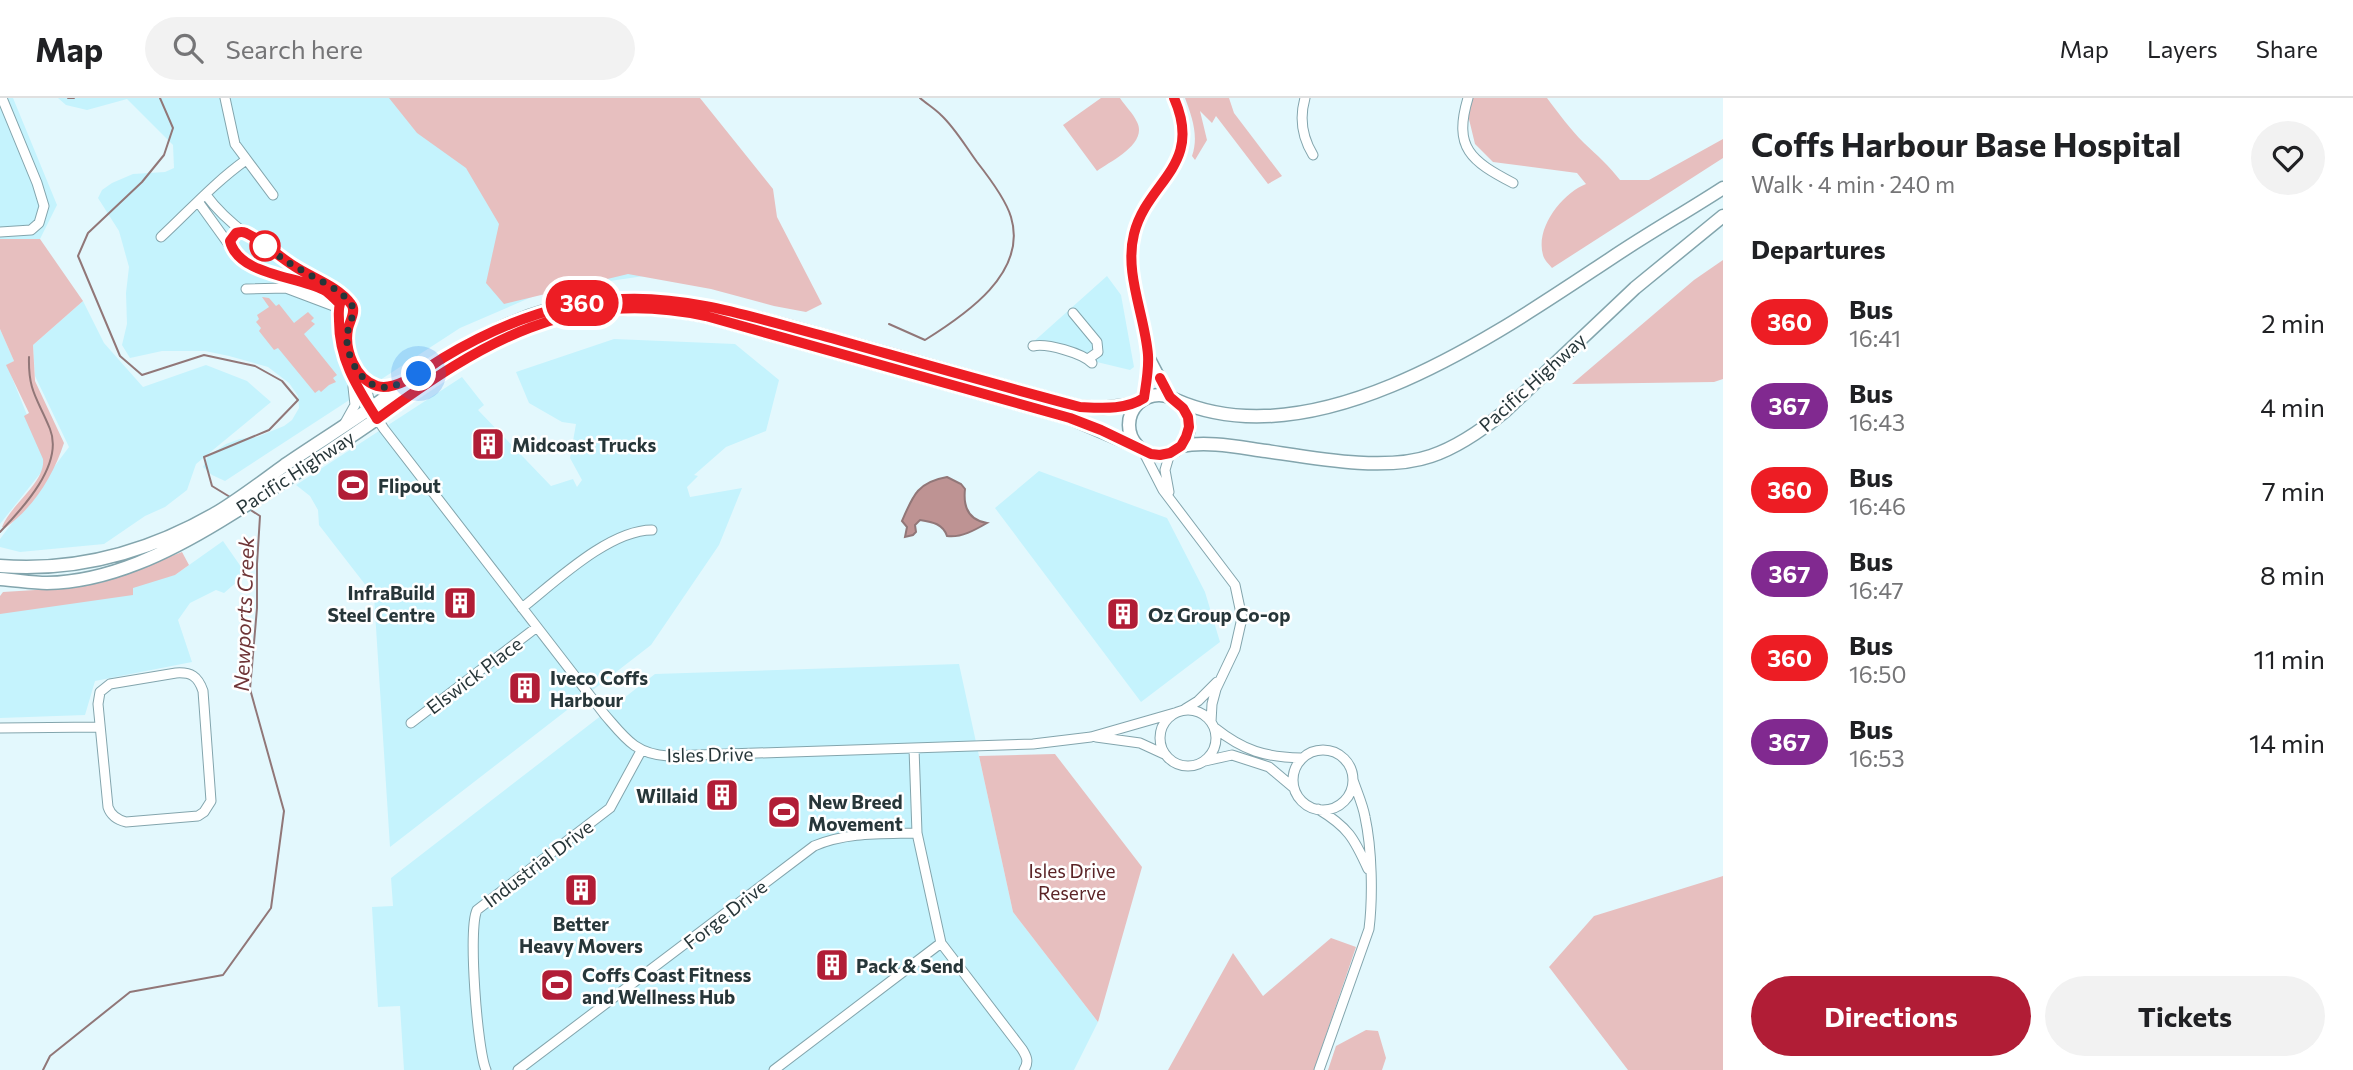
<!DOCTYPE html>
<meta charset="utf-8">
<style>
:root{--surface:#fff;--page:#f2f2f2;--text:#202124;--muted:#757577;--line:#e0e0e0;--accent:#b11d36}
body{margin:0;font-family:Commissioner,sans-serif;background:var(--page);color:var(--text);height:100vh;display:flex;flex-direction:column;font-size:26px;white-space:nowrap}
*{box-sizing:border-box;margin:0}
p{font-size:23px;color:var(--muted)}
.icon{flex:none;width:38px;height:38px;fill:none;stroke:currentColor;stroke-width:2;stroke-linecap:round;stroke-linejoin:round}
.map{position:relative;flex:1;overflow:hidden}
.details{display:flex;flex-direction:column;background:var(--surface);width:630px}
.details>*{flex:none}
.badge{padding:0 14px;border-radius:23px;font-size:24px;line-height:46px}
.you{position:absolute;width:35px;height:35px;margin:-18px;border:5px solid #fff;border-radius:50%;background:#1a73e8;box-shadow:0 0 0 10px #1a73e833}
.map>.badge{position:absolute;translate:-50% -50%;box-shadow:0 0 0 4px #fff}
h2{padding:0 28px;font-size:26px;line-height:63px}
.round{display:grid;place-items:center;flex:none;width:74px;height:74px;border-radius:37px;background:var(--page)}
.summary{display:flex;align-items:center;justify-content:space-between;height:119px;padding:0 28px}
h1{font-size:33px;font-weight:700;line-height:52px}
.cta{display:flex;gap:14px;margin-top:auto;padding:14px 28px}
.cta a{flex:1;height:80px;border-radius:42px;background:var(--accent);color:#fff;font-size:28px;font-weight:700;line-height:80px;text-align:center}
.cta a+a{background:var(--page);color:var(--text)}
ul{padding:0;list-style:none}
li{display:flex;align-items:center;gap:21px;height:84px;padding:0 28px}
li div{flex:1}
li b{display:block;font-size:26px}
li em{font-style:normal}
li .badge{min-width:77px;font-weight:700;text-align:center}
header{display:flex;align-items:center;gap:42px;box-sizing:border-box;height:98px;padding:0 35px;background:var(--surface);border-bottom:2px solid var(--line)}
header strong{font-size:33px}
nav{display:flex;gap:38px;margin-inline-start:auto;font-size:24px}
.search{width:490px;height:63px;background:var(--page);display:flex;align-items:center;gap:18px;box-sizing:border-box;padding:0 24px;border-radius:38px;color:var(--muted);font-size:26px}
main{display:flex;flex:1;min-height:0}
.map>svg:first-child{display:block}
.built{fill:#c5f3fd}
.green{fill:#e7bfbf}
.water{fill:#be9393;stroke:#917778;stroke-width:2}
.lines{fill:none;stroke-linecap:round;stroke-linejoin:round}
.stream{stroke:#917778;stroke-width:2}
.minor-casing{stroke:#83a5ad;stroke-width:11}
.major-casing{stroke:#83a5ad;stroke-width:13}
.highway-casing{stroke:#83a5ad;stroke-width:15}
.minor{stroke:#fff;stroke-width:9}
.major{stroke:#fff;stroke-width:10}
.highway{stroke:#fff;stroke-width:12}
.line-casing{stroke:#fff;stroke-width:16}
.line{stroke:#ed1d24;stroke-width:10}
.walk{stroke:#273639;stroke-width:7;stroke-dasharray:0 12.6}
.stop-dot{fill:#fff;stroke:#ed1d24;stroke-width:3.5}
.labels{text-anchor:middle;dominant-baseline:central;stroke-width:5;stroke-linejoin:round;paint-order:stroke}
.street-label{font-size:19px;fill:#273639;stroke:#fff}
.poi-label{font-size:19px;font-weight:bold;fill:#273639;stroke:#fff;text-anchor:start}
.park-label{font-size:19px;fill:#5b2427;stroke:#fff}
.water-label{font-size:21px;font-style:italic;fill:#6f3537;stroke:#fff}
</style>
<header>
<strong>Map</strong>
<div class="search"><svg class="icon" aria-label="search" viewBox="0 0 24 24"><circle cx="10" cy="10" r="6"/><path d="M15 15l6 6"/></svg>Search here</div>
<nav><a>Map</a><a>Layers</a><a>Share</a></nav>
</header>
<main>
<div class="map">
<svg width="1723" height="972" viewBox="0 0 1723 972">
<rect width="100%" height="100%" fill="#e3f8fd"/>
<path class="built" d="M0 0H13L57 107 40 141 0 142Z
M58 0H682L651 177 548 192 460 230 225 383 212 377 203 369 208 358 226 346 240 341 257 339 284 328 292 322 299 310 298 298 289 285 268 269 229 258 205 253H162L130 260 122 247 127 226 126 195 129 169 119 133 98 100 102 92 112 85 133 76 165 74 174 70 173 47 127 1 87 12 66 7Z
M1107 178 1121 197 1134 269 1130 272 1043 251 1031 246Z
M83 203 104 245 143 289 206 267 247 283 271 304 196 366 187 392 165 409 145 418 104 446 20 454 0 449V441L69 349 35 278 33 247Z
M0 231 14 263 7 267 47 367 0 426Z
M614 241 735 246 779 282 766 333 726 349 694 377 698 378 687 389 690 399 742 390 719 447 651 547 390 749 374 498 319 427 318 412 310 398 296 387 462 279 484 307 478 312 551 388 573 381 577 389 582 382 570 360 576 326 562 324 529 305 516 274Z
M1039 373 1167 420 1205 494 1220 544 1141 604 995 410Z
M223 443 246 476 224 495 216 492 190 505 178 522 192 564 95 583 85 617 0 620V501L175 477Z
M959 566 1013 814 1098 924 1074 972H404L400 908 378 909 372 809 393 808 391 780 655 576Z"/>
<path class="green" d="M389 0H700L773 91 777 119 822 206 806 214 774 208 711 191 628 176 504 206 486 185 499 126 466 70 417 35Z
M1101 0H1120C1125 8 1133 15 1137 24 1148 46 1111 63 1097 73L1063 27Z
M1185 0H1229L1234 15 1282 78 1268 86 1216 18 1212 25 1200 13 1207 42 1195 62 1192 58C1199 38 1192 19 1185 0Z
M1471 0H1547C1559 16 1570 31 1584 45 1597 57 1609 68 1620 82H1649L1723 41V60L1552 170C1549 166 1544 162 1543 157 1535 129 1563 95 1586 86L1577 75 1493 64 1475 46 1467 13Z
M0 141H40L83 203 33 247 35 283 64 345C53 378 34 409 5 430L2 429C11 406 46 384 43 361L24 318 29 315 6 267 14 263 0 231Z
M1723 162V281L1714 284 1572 286 1694 182Z
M262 199 269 200 276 208 279 206 294 225 308 214 314 220 311 223 315 226 304 236 337 277 333 280 336 284 329 287 321 294 319 292 315 295 278 250 274 252 259 233 261 230 256 224 259 221 257 217 269 209Z
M182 454 189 467 175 477 133 490V497L0 516V498L3 494 51 491 104 484Z
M1055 656 1142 769 1098 924 1013 814 979 658Z
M1723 778V972H1628L1549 869 1594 818Z
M1331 840 1356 849 1314 972H1168L1233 855 1263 898Z
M1366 932 1378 933 1386 960 1382 972H1328L1336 948Z"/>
<path class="water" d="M947 379 961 386 965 391C963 409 968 422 987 425 975 432 961 440 947 438 943 426 933 424 920 422L915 427 916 434 913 437 905 439 907 429 902 423C913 397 918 384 947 379Z"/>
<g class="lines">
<path class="stream" d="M68 0H74
M160 0 173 30 164 57 142 84 88 135 78 158 120 258 142 277 204 257 255 268 282 283 298 302 269 332 204 359 212 388 230 399
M889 226 925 242C965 217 1028 175 1011 119 1006 102 988 78 977 64 966 49 955 30 941 17 935 11 927 6 920 0
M0 434C23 410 64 366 50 331 38 301 28 294 29 259
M43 972 50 958 130 894 223 877 271 810 284 713 250 591 257 510V466L260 418 249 411"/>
<defs>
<path id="minor" d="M225 0 235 46 273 97
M1305 0C1299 21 1302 39 1313 57
M1468 0C1453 50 1471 63 1513 85
M206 97C228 127 263 149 294 168 309 178 344 192 352 208 355 213 344 240 349 255 355 274 370 290 370 310
M199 105 230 148
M0 134 31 132 39 125 44 108 37 85 2 0
M246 135H236L230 143C238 177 297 178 324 192 330 195 335 202 340 207
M161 139C189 113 215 84 246 62
M246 191 286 190 339 210
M340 207 338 211C340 223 338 236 341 249 347 280 367 305 384 331L605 617C625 640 635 656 668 658L1033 646 1091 639 1178 614
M1073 215 1097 244 1098 254 1088 261
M1033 248C1047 245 1082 255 1092 265
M362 277C375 290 386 291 402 284
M345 325 355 307 353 289
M1143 353 1163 392 1235 487 1242 520 1235 551 1216 591 1212 606 1211 624
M1169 394 1165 372 1170 355
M522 510C555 484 609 432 652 432
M176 575C191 574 198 578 203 593L211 703 204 714 198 718 126 724C118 722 111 718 108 709L98 606 100 594 110 586Z
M1185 611 1198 603 1217 584
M1160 640a28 28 0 1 1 56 0a28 28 0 1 1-56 0Z
M411 625 537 529
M0 630 100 629
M1215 630C1244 653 1265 659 1301 660
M1096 639 1140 645 1164 656
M914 650 917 735 941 845 1022 951C1027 959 1029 964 1024 972
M1293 682a30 30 0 1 1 60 0a30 30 0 1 1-60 0Z
M1205 663 1232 657 1269 669 1294 690
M1318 711C1348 729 1354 740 1368 771
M486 972C477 951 468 830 477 812L610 710 641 653
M518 972 814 748C847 734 881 736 917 735
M774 972 941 845
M1319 972 1369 831C1373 799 1372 751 1365 719 1363 707 1357 694 1353 682"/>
<path id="major" d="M1149 259 1170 299
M1145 300C1146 286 1149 272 1148 257 1145 218 1124 175 1134 136 1146 83 1204 69 1174 0"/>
<path id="highway" d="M1129 327a30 30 0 1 1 60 0a30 30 0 1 1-60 0Z
M1176 302C1316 364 1498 235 1610 161 1647 136 1686 114 1723 90
M1180 348C1209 343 1237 349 1266 353 1313 360 1385 374 1431 358 1458 349 1482 332 1504 314L1635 190 1723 118
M0 468C77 474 151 453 218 414 241 400 263 383 285 367 317 345 350 325 382 302 444 260 509 214 586 204 675 192 753 219 838 242 919 264 999 288 1080 309L1103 310 1136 306
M0 481C16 482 32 485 47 485 109 484 169 454 220 423 273 391 324 357 375 322 410 298 444 272 481 251 550 212 628 201 706 218L1070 320 1140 350"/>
</defs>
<use href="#minor" class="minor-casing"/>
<use href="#major" class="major-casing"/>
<use href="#highway" class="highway-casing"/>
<use href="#minor" class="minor"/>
<use href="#major" class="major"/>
<use href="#highway" class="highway"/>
</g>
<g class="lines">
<defs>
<path id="line" d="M1160 280 1170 299 1183 310 1188 319 1189 329 1186 339 1181 348 1170 355 1160 357 1151 356 1101 332 1070 320 706 218C570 189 482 244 377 321 357 289 339 262 339 223 339 217 338 212 340 206 335 202 330 195 324 192 297 178 238 177 230 143L236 135C241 134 241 133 246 135 263 143 278 158 294 168 312 180 338 188 351 206 357 213 349 224 348 231 344 251 355 281 377 288 396 294 427 270 443 260 498 227 558 203 622 201 690 198 755 220 820 237 906 261 993 286 1080 309 1102 310 1126 312 1144 300 1146 286 1149 272 1148 257 1145 218 1124 175 1134 136 1147 83 1204 68 1174 0"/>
</defs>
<use href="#line" class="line-casing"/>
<use href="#line" class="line"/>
<path class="walk" d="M265 148 262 146C274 154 285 163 298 170 315 181 339 189 351 206 357 213 348 228 347 237 345 259 363 293 389 289 399 287 409 280 419 276"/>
</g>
<defs>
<symbol id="building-square" viewBox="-11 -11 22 22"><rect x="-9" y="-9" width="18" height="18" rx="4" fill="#b11d36" stroke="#fff"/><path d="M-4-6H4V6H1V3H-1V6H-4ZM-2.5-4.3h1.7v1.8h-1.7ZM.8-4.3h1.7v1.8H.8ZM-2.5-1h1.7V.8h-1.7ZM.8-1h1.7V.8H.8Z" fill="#fff"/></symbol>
<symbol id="stadium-square" viewBox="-11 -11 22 22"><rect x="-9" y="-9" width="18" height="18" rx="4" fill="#b11d36" stroke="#fff"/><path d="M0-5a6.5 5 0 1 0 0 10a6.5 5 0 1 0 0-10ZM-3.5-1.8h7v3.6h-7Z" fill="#fff"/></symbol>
</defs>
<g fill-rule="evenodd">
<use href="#building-square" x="469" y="327" width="38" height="38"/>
<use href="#stadium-square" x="334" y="368" width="38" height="38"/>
<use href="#building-square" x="441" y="486" width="38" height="38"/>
<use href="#building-square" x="1104" y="497" width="38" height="38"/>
<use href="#building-square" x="506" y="571" width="38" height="38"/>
<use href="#building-square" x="703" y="678" width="38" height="38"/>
<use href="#stadium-square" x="765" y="695" width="38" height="38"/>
<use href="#building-square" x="562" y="773" width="38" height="38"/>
<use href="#building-square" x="813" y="848" width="38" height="38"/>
<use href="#stadium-square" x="538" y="868" width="38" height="38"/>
</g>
<circle class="stop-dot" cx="265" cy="148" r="14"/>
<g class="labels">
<g class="street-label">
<text transform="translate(1532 284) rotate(-42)">Pacific Highway</text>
<text transform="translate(295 374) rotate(-33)">Pacific Highway</text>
<text transform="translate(474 577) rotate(-37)">Elswick Place</text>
<text transform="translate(710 656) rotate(-1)">Isles Drive</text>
<text transform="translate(538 765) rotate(-37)">Industrial Drive</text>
<text transform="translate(725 816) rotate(-38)">Forge Drive</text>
</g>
<g class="poi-label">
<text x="512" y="346">Midcoast Trucks</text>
<text x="378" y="387">Flipout</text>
<text x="435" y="494" text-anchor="end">InfraBuild<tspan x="435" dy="22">Steel Centre</tspan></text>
<text x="1148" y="516">Oz Group Co-op</text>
<text x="550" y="579">Iveco Coffs<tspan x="550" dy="22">Harbour</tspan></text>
<text x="698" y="697" text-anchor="end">Willaid</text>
<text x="808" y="703">New Breed<tspan x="808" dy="22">Movement</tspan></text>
<text x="581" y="825" text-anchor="middle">Better<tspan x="581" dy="22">Heavy Movers</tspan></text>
<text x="856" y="867">Pack &amp; Send</text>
<text x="582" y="876">Coffs Coast Fitness<tspan x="582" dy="22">and Wellness Hub</tspan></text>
</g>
<g class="park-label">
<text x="1072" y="772">Isles Drive<tspan x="1072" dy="22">Reserve</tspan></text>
</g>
<g class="water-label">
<text transform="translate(243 516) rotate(-88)">Newports Creek</text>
</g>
</g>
</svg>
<div class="you" style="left:419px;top:276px"></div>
<b class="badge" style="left:582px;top:205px;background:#ed1d24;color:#fff">360</b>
</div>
<section class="details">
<div class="summary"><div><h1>Coffs Harbour Base Hospital</h1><p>Walk · 4 min · 240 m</p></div><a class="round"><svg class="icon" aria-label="heart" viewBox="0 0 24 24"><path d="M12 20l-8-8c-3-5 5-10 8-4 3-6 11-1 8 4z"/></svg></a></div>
<h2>Departures</h2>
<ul>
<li><span class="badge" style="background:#ed1d24;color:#fff">360</span><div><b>Bus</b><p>16:41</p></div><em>2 min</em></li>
<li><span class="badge" style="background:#812990;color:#fff">367</span><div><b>Bus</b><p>16:43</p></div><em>4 min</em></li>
<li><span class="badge" style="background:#ed1d24;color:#fff">360</span><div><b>Bus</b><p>16:46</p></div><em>7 min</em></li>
<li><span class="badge" style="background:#812990;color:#fff">367</span><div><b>Bus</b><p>16:47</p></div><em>8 min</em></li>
<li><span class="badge" style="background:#ed1d24;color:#fff">360</span><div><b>Bus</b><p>16:50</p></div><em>11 min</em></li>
<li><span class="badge" style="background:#812990;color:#fff">367</span><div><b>Bus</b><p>16:53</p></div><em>14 min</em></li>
</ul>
<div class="cta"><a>Directions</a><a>Tickets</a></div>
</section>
</main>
